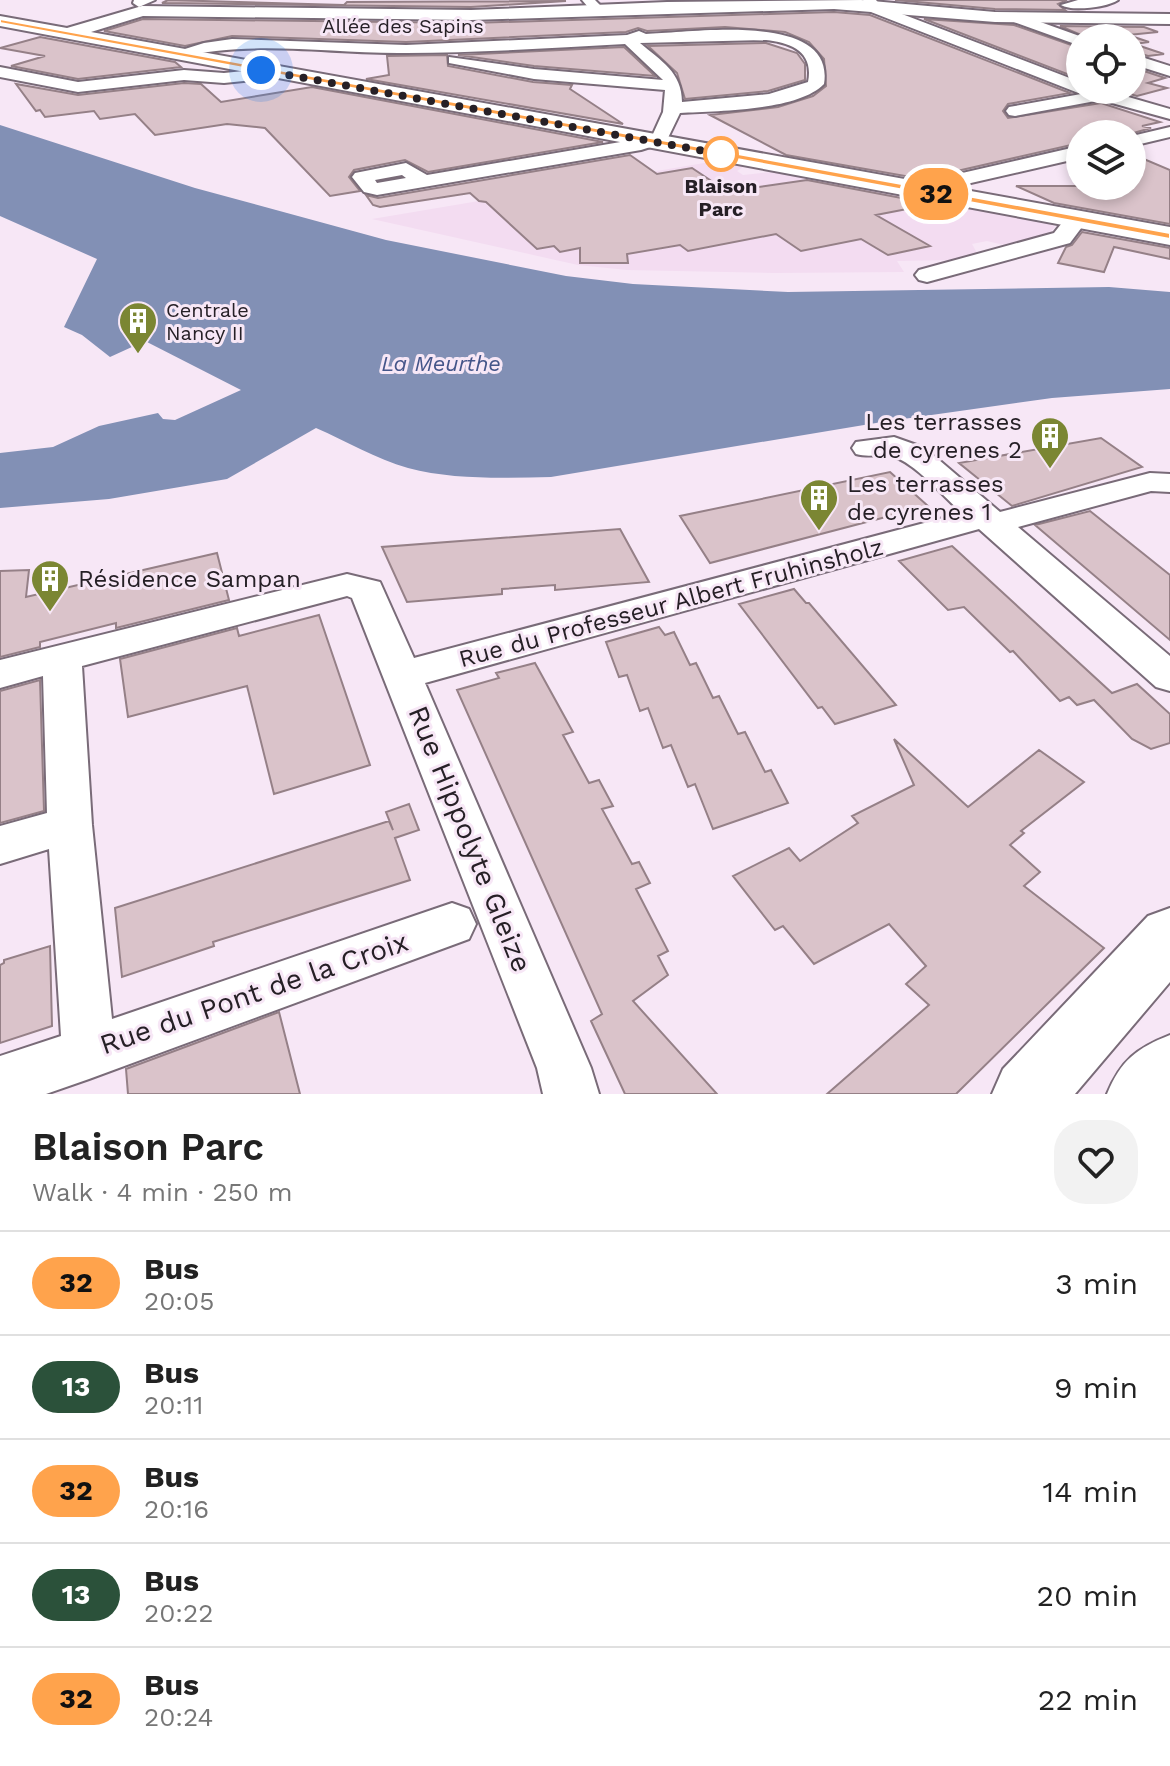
<!DOCTYPE html>
<meta charset="utf-8">
<style>
:root{--surface:#fff;--page:#f2f2f2;--text:#222;--muted:#767676;--line:#e0e0e0}
body{margin:0;font-family:"Work Sans",sans-serif;background:var(--page);color:var(--text);height:100vh;display:flex;flex-direction:column;font-size:30px;white-space:nowrap}
*{box-sizing:border-box;margin:0}
p{font-size:26px;color:var(--muted)}
.icon{flex:none;width:44px;height:44px;fill:none;stroke:currentColor;stroke-width:2;stroke-linecap:round;stroke-linejoin:round}
.map{position:relative;height:1094px;overflow:hidden}
.sheet{display:flex;flex-direction:column;background:var(--surface);flex:1}
.sheet>*{flex:none}
.badge{padding:0 16px;border-radius:26px;font-size:28px;line-height:52px}
.buttons{position:absolute;left:1066px;top:24px;display:grid;gap:16px}
.buttons a{display:grid;place-items:center;width:80px;height:80px;border-radius:50%;background:var(--surface);box-shadow:0 4px 12px #0003;font-size:40px}
.you{position:absolute;width:40px;height:40px;margin:-20px;border:6px solid #fff;border-radius:50%;background:#1a73e8;box-shadow:0 0 0 12px #1a73e833}
.map>.badge{position:absolute;translate:-50% -50%;box-shadow:0 0 0 4px #fff}
.round{display:grid;place-items:center;flex:none;width:84px;height:84px;border-radius:32px;background:var(--page)}
.headline{display:flex;align-items:center;justify-content:space-between;height:136px;padding:0 32px}
h1{font-size:38px;font-weight:600;line-height:60px}
ul{padding:0;list-style:none}
li{display:flex;align-items:center;gap:24px;height:104px;padding:0 32px;border-top:2px solid var(--line)}
li div{flex:1}
li b{display:block;font-size:30px}
li em{font-style:normal}
li .badge{min-width:88px;font-weight:700;text-align:center}
.map>svg:first-child{display:block}
.built{fill:#f3dcf1}
.water{fill:#8290b5}
.building{fill:#dac3ca;stroke:#958087;stroke-width:2}
.lines{fill:none;stroke-linecap:round;stroke-linejoin:round}
.street-casing{stroke:#796b78;stroke-width:4}
.secondary-casing{stroke:#796b78;stroke-width:4}
.street{fill:#fff;fill-rule:evenodd}
.secondary{fill:#fff;fill-rule:evenodd}
.line{fill:#ffa34c;stroke:#fff;stroke-width:2}
.walk{stroke:#262026;stroke-width:8;stroke-dasharray:0 14.4}
.stop-dot{fill:#fff;stroke:#ffa34c;stroke-width:4}
.labels{text-anchor:middle;dominant-baseline:central;stroke-width:6;stroke-linejoin:round;paint-order:stroke}
.far-street-label{font-size:20px;fill:#262026;stroke:#f7e7f6}
.far-stop-label{font-size:20px;font-weight:bold;fill:#262026;stroke:#f7e7f6}
.far-poi-label{font-size:20px;fill:#262026;stroke:#f7e7f6;text-anchor:start}
.far-water-label{font-size:22px;font-style:italic;fill:#445589;stroke:#f7e7f6}
.poi-label{font-size:24px;fill:#262026;stroke:#f7e7f6;text-anchor:start}
.street-label{font-size:24px;fill:#262026;stroke:#f7e7f6}
.near-street-label{font-size:28px;fill:#262026;stroke:#f7e7f6}
</style>
<div class="map">
<svg width="1170" height="1094" viewBox="0 0 1170 1094">
<rect width="100%" height="100%" fill="#f7e7f6"/>
<path class="built" d="M722 160 746 165 737 171 743 175 779 171 1043 219 1055 227 1047 235 1008 246 987 241 972 244 977 253 952 260 897 261 904 272 774 273 627 270 578 265 372 219Z"/>
<path class="water" d="M0 125 195 188 386 240 566 276 633 284 788 292 1109 287 1170 292V389L1052 398 882 422 551 477C504 478 453 480 408 468 376 459 346 441 316 428L227 479 109 499 0 508V453L53 447 99 426 158 413 163 419 175 420 241 390 145 341 110 357 82 335 64 327 97 259 0 216Z"/>
<path class="building" d="M168 0 344 5 347 2 566 1 471 7 162 3Z
M895 0H1067L1058 4 1065 10 995 9Z
M834 12 870 15 1070 93 1008 104 1003 111 1008 118 1101 103 1160 122 1142 126 1151 128 1130 134H1080V143L922 179 786 155 710 115 778 107 813 96 826 86 824 59 809 42 785 32 725 27 647 31 638 28 626 32 406 42 232 36 185 46 104 31 143 19 471 23Z
M924 19 1014 25 1080 48V79Z
M1060 26 1144 27 1158 32 1128 35 1149 42 1134 44 1164 54 1148 56 1132 51V38H1088Z
M40 37 175 62 181 67 78 79 11 66 45 56 0 48Z
M766 43 797 53 805 64V80L768 91 685 99 677 73 648 46Z
M624 47 655 76 534 66 458 55Z
M447 55 448 66 533 82 572 85 570 89 623 124 366 79 389 75 387 56Z
M1132 67 1165 78 1148 83 1167 88 1137 96 1115 90H1132Z
M184 83 201 84 221 102 312 87 603 142 428 172 405 160 354 170 349 177 360 191 330 196 265 128 227 124 155 135 135 114 100 119 94 111 45 117 40 110 36 111 16 84 78 95Z
M1132 154 1170 170V224L1054 203 1016 186H1132Z
M630 155 657 174 692 168 719 186 743 182 752 188 807 180 933 204 876 215 930 246 888 255 861 239 801 251 776 234 688 251 680 245 627 254 628 263H580V248L560 252 554 246 537 249 486 202 479 201 470 193 380 207 373 205 366 195 378 198Z
M1082 232 1170 248V259L1114 247 1104 272 1058 263 1066 247 1072 245Z
M1101 438 1142 467 1012 506 959 463Z
M890 472 928 506 710 563 680 516Z
M1090 511 1170 575V640L1035 525Z
M620 529 649 582 555 590V585L502 589V594L407 602 382 547Z
M952 546 1112 693 1137 684 1170 714V743L1151 749 1132 739 1094 700 1077 705 1069 697 1060 701 1013 651 1010 652 964 607 948 610 899 561Z
M217 553 229 600 116 628V623L40 642V647L0 657V571L29 570 26 597Z
M794 589 806 603H809L896 705 835 724 822 707 818 708 739 604Z
M319 615 370 765 274 794 247 686 128 717 120 659 237 628 239 636Z
M659 627 665 635 674 632 690 665 696 663 713 698 719 696 738 734 745 732 765 772 771 770 788 803 713 829 695 784 688 787 671 745 663 748 648 708 640 711 627 675 619 677 606 642Z
M535 663 573 732 563 735 589 783 599 780 613 806 602 809 632 864 639 862 650 883 636 889 668 951 658 956 668 975 633 1001 717 1094H625L591 1021 602 1014 457 690 499 678 496 673Z
M40 680 44 811 0 823V691Z
M894 739 968 807 1039 750 1084 782 1021 831 1024 833 1010 845 1040 872 1024 886 1104 948 956 1094H827L929 1005 906 984 926 966 889 924 814 964 783 926 775 930 733 876 789 848 800 861 858 823 852 816 914 785Z
M409 804 419 830 395 838 410 880 213 942 214 946 122 977 115 908 389 821 393 830 386 812Z
M50 946 52 1026 0 1043V965L4 963V960Z
M279 1012 300 1094H128L126 1069Z"/>
<g class="lines">
<defs>
<path id="street" d="M134 0H155L139 7 133 3Z
M582 0H595L605 10 593 13Z
M863 0H876L881 6 1080 82V90H1104L1170 109V119L1101 100 1015 116 1009 115 1006 111 1009 107 1081 94 871 12Z
M1078 0H1118C1108 7 1072 12 1061 5Z
M1011 15H1021L1085 38H1080V45L1075 44 1011 21Z
M639 31 646 34C690 33 836 10 824 84 798 111 717 111 680 113L666 142 641 150 377 195 364 192 352 177 355 173 406 163 427 175 638 139 653 134 663 112 665 90 534 79 449 63V57L534 69 663 80 625 44C552 48 479 53 406 53 328 54 253 39 176 58L169 54 204 43 232 39 406 45 627 35ZM766 40C792 43 814 52 808 82L769 94 682 102C682 72 661 61 640 43ZM402 175 406 178 377 183 375 180Z
M1132 54 1170 66V76L1132 64Z
M0 67 78 82 184 70 224 73 273 68 281 73 273 78 224 83 184 80 78 92 0 77Z
M1170 127V137L1132 146V136Z
M1080 146V158L914 196 904 190 914 184Z
M1077 213 1088 219 1070 243 927 282 919 280 915 275 919 270 1054 233 1069 214Z
M894 437 925 448 1000 512 1150 473 1170 474V492L1151 491 1018 527 1170 656V691L1156 687 979 529 425 683 591 1068 599 1094H543L537 1068 352 598 347 596 82 666 92 825 112 1019 452 903 469 909 476 924 469 939 89 1079 46 1094H0V1056L61 1036 49 849 0 864V826L47 813 43 676 0 688V660L347 574 380 582 414 658 962 513C945 498 915 463 894 457 882 453 869 458 856 454L852 448 856 442Z"/>
<path id="secondary" d="M861 0 995 12 1170 14V24L995 22 834 9 471 20 143 16 91 32 1170 227V245L0 26V16L67 28 142 6 471 10 667 2Z
M1170 908V982L1075 1094H992L1003 1069 1148 916Z
M1170 1035V1094H1107C1121 1060 1137 1048 1170 1035Z"/>
</defs>
<use href="#street" class="street-casing"/>
<use href="#secondary" class="secondary-casing"/>
<use href="#street" class="street"/>
<use href="#secondary" class="secondary"/>
</g>
<path class="line" d="M0 19 1170 233V239L0 23Z"/>
<g class="lines">
<path class="walk" d="M261 70 721 154"/>
</g>
<defs>
<symbol id="building-pin" viewBox="-11 -11 22 30"><path d="M0 17L-7.5 6A9.5 9.5 0 1 1 7.5 6Z" fill="#7b8633" stroke="#f7e7f6"/><path d="M-4-6H4V6H1V3H-1V6H-4ZM-2.5-4.3h1.7v1.8h-1.7ZM.8-4.3h1.7v1.8H.8ZM-2.5-1h1.7V.8h-1.7ZM.8-1h1.7V.8H.8Z" fill="#fff"/></symbol>
</defs>
<g fill-rule="evenodd">
<use href="#building-pin" x="116" y="299" width="44" height="60"/>
<use href="#building-pin" x="1028" y="414" width="44" height="60"/>
<use href="#building-pin" x="797" y="476" width="44" height="60"/>
<use href="#building-pin" x="28" y="557" width="44" height="60"/>
</g>
<circle class="stop-dot" cx="721" cy="154" r="16"/>
<g class="labels">
<g class="far-street-label">
<text x="403" y="26">Allée des Sapins</text>
</g>
<g class="far-stop-label">
<text x="721" y="186">Blaison<tspan x="721" dy="23">Parc</tspan></text>
</g>
<g class="far-poi-label">
<text x="166" y="310">Centrale<tspan x="166" dy="23">Nancy II</tspan></text>
</g>
<g class="far-water-label">
<text x="441" y="363">La Meurthe</text>
</g>
<g class="poi-label">
<text x="1022" y="422" text-anchor="end">Les terrasses<tspan x="1022" dy="28">de cyrenes 2</tspan></text>
<text x="847" y="484">Les terrasses<tspan x="847" dy="28">de cyrenes 1</tspan></text>
<text x="78" y="579">Résidence Sampan</text>
</g>
<g class="street-label">
<text transform="translate(671 603) rotate(-15)">Rue du Professeur Albert Fruhinsholz</text>
</g>
<g class="near-street-label">
<text transform="translate(470 839) rotate(68)">Rue Hippolyte Gleize</text>
<text transform="translate(254 993) rotate(-19)">Rue du Pont de la Croix</text>
</g>
</g>
</svg>
<div class="buttons">
<a><svg class="icon" aria-label="locate" viewBox="0 0 24 24"><circle cx="12" cy="12" r="6"/><path d="M12 2v4M12 18v4M2 12h4M18 12h4"/></svg></a>
<a><svg class="icon" aria-label="layers" viewBox="0 0 24 24"><path d="M12 4l9 5-9 5-9-5zM3 14l9 5 9-5"/></svg></a>
</div>
<div class="you" style="left:261px;top:70px"></div>
<b class="badge" style="left:936px;top:194px;background:#ffa34c;color:#111">32</b>
</div>
<section class="sheet">
<div class="headline"><div><h1>Blaison Parc</h1><p>Walk · 4 min · 250 m</p></div><a class="round"><svg class="icon" aria-label="heart" viewBox="0 0 24 24"><path d="M12 20l-8-8c-3-5 5-10 8-4 3-6 11-1 8 4z"/></svg></a></div>
<ul>
<li><span class="badge" style="background:#ffa34c;color:#111">32</span><div><b>Bus</b><p>20:05</p></div><em>3 min</em></li>
<li><span class="badge" style="background:#2b513a;color:#fff">13</span><div><b>Bus</b><p>20:11</p></div><em>9 min</em></li>
<li><span class="badge" style="background:#ffa34c;color:#111">32</span><div><b>Bus</b><p>20:16</p></div><em>14 min</em></li>
<li><span class="badge" style="background:#2b513a;color:#fff">13</span><div><b>Bus</b><p>20:22</p></div><em>20 min</em></li>
<li><span class="badge" style="background:#ffa34c;color:#111">32</span><div><b>Bus</b><p>20:24</p></div><em>22 min</em></li>
</ul>
</section>
